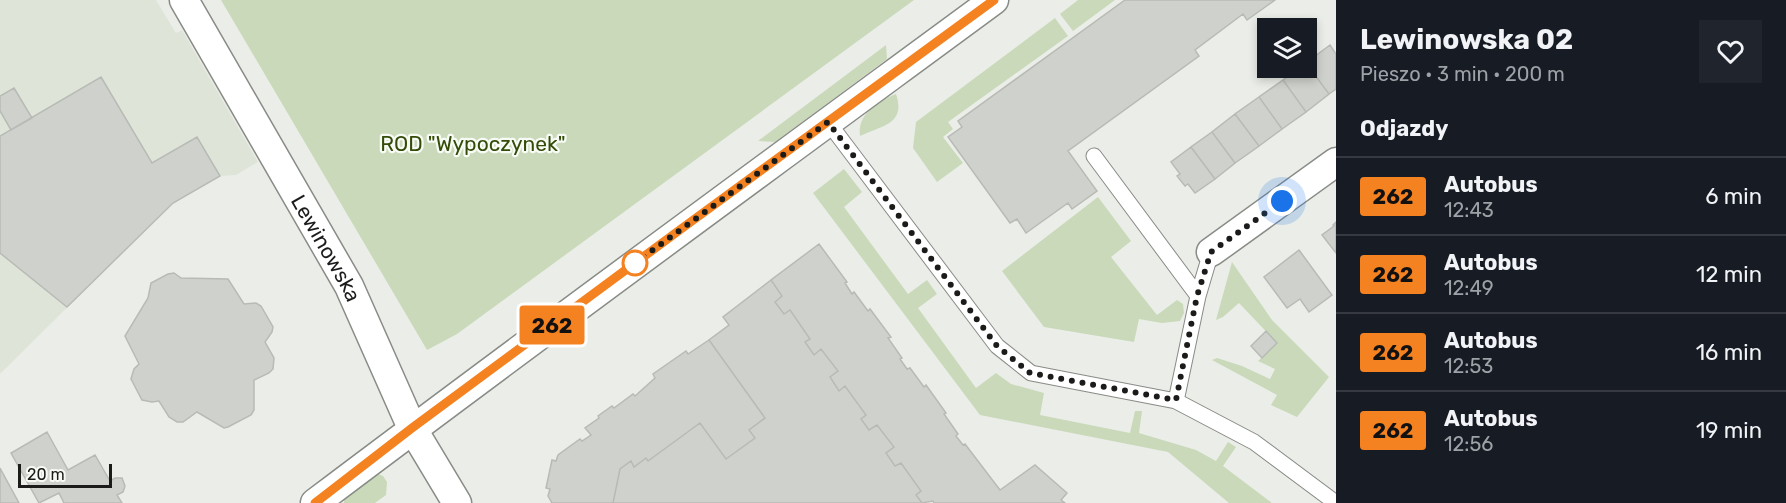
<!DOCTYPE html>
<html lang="pl">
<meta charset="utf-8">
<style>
:root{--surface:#171b24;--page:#20242c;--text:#f1f3f6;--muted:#9ea1a6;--line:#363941}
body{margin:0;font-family:Rubik,sans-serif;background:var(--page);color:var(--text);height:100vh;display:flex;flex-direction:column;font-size:22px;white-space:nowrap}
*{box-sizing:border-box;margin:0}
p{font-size:20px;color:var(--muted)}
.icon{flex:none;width:33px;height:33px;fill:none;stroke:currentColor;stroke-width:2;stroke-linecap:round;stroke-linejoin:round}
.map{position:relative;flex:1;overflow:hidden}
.side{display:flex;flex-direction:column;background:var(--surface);width:450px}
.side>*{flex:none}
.badge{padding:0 12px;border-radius:4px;font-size:21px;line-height:39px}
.buttons{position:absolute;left:1257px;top:18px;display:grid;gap:12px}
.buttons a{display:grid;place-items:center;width:60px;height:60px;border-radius:0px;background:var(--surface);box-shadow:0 3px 9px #0003;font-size:30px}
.scale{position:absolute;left:18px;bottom:15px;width:94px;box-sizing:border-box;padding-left:6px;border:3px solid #1b1c1a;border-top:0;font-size:16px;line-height:21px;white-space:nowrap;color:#1b1c1a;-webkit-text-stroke:4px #f8fbf5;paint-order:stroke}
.you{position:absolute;width:30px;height:30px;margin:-15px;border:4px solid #fff;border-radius:50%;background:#1a73e8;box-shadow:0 0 0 9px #1a73e833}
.map>.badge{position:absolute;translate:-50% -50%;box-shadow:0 0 0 3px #fff}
h2{padding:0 24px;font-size:22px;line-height:54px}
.round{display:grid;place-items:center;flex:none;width:63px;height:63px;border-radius:0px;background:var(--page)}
.overview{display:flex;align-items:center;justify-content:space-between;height:102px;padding:0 24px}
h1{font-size:28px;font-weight:700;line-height:45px}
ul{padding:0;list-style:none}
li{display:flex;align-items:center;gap:18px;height:78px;padding:0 24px;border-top:2px solid var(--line)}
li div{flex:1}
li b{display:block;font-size:22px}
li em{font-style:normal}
li .badge{min-width:66px;font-weight:700;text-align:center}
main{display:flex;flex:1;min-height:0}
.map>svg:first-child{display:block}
.built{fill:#dee5d8}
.green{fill:#c9d9ba}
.building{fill:#cfd2cc;stroke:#b8bbb5;stroke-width:1.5}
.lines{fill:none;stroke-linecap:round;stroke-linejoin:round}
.service-casing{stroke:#888b86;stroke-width:17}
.minor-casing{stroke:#888b86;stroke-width:31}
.service{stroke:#fff;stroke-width:15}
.minor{stroke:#fff;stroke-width:28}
.line-casing{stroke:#fff;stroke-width:14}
.line{stroke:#f58220;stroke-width:9}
.walk{stroke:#1b1c1a;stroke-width:6;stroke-dasharray:0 10.8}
.stop-dot{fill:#fff;stroke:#f58220;stroke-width:3}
.labels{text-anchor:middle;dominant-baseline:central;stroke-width:4.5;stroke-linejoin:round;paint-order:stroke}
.park-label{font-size:21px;fill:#334c08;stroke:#f8fbf5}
.street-label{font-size:21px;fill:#1b1c1a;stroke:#f8fbf5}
</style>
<main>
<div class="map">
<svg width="1336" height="503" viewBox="0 0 1336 503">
<rect width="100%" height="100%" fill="#ebeee8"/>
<path class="built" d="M0 0H156L176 33 182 30 258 162 236 175 220 176 173 203 0 374Z"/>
<path class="green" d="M221 0H914L457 334 427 350Z
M1078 0H1115L1073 31 1060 14Z
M1055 18 1068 36 948 122 953 129 943 137 963 163 937 182 913 148 916 122Z
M886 45 887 59 775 142 758 141Z
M896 94C906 124 883 125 860 136 857 114 878 101 896 94Z
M844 169 862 192 844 207 908 294 927 280 937 294 918 308 976 388 996 373 1011 384 1044 393 1040 415 1130 433 1135 411H1142L1139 433 1196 450 1216 461 1228 442 1236 447 1223 466 1272 503H1229L1168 452 980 415 813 193Z
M1098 197 1131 241 1111 257 1157 315 1177 300 1183 304 1184 313 1180 321 1162 323 1139 319 1134 342 1044 327 1002 271Z
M1232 262 1272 320 1329 377 1297 417 1271 405 1277 395 1212 360 1217 358 1242 366 1270 379 1275 369 1258 361 1277 343 1239 303 1223 317 1216 320Z
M378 474 383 476 387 482 386 495 375 503H344V500L348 495Z"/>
<path class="building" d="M1125 0H1275L1247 20 1243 14 1195 50 1199 56 1068 151 1097 191 1072 209 1068 203 1026 233 1017 219 1010 223 948 137 962 127 958 121Z
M1330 45 1336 54V89L1329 94 1306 63Z
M1306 63 1329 94 1306 112 1283 80 1300 68H1306Z
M101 77 152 163 197 137 220 176 173 203 67 307 0 253V136Z
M1283 80 1306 112 1282 129 1259 97Z
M14 88 32 118 11 130 0 111V96Z
M1259 97 1282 129 1259 146 1235 114Z
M1235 114 1259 146 1235 163 1212 132Z
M1212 132 1235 163 1215 179 1191 147Z
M1191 147 1215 179 1195 193 1188 184 1185 186 1177 176 1180 174 1171 162Z
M1336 222V253L1322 235 1334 226 1333 225Z
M819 244 847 282 845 283 852 294 854 292 868 311 870 309 891 337 888 338 902 358 900 359 907 369 910 368 924 387 926 385 946 413 944 414 958 434 956 436 963 445 965 444 1000 490 1035 465 1067 493 1061 500 1065 503H934L933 501 922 503 916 495 921 491 901 463 895 466 886 453 894 447 877 425 869 430 861 419 866 415 845 386 839 391 830 377 838 371 821 349 814 355 805 342 810 339 790 310 784 314 775 302 782 296 771 280Z
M1299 250 1332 295 1309 312 1300 299 1287 308 1264 277Z
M174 273 181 278 228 279 244 304 256 303 261 306 273 327 272 332 265 342 274 358 273 369 269 373 254 380V410L251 415 228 427 224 428 197 412 183 422H177L169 417 159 401 152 402 142 400 131 379 134 369 139 364 125 336 148 298 151 283 168 274Z
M771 280 782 296 775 302 784 314 790 310 810 339 805 342 814 355 821 349 838 371 830 377 839 391 845 386 866 415 861 419 869 430 877 425 894 447 886 453 895 466 901 463 921 491 916 495 922 503H613L620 469 631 461 634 467 646 458 648 461 700 423 726 459 755 438 749 430 765 418 709 340 729 325 723 317Z
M1266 331 1277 343 1262 358 1251 346Z
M709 340 765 418 749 430 755 438 726 459 700 423 648 461 646 458 634 467 631 461 620 469 613 503H552L548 496 550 489 546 488 552 460 556 461 558 455 580 439 582 441 591 435 585 428 599 418 598 416 612 406 614 408 633 394 635 396 655 378 653 374 686 351 688 354Z
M47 432 68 470 95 455 110 481 115 478H122L125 486 123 492 117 495 122 503H64L59 493 39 503 11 453Z
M0 468 19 503H0Z"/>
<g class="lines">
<defs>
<path id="service" d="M828 122 997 346 1031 373 1176 401 1254 442 1336 503
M1094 156 1198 296
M1176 401 1198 296 1211 252"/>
<g id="minor">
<path id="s1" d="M184 0 349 286 412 428 457 503"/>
<path d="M1211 252 1336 162"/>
<path d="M315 503C540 333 767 167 994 0"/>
</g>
</defs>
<use href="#service" class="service-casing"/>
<use href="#minor" class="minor-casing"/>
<use href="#service" class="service"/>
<use href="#minor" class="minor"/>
</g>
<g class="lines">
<defs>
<path id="line" d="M315 503 412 428 681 229 994 0"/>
</defs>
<use href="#line" class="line-casing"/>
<use href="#line" class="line"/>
<path class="walk" d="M635 263 828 122 997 346 1030 373 1176 400 1197 296 1211 252 1282 201"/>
</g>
<circle class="stop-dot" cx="635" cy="263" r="12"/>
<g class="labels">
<g class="park-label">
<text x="473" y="143">ROD "Wypoczynek"</text>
</g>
<g class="street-label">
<text stroke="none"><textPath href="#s1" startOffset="286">Lewinowska</textPath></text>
</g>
</g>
</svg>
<div class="buttons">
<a><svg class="icon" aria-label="layers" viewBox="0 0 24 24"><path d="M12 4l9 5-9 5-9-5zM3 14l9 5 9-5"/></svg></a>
</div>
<div class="scale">20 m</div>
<div class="you" style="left:1282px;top:201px"></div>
<b class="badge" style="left:552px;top:325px;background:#f58220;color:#111">262</b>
</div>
<section class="side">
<div class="overview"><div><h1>Lewinowska 02</h1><p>Pieszo · 3 min · 200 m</p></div><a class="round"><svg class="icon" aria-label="heart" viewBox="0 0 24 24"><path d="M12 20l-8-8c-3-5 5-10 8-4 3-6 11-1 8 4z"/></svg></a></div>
<h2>Odjazdy</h2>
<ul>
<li><span class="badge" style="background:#f58220;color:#111">262</span><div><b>Autobus</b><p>12:43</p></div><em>6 min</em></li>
<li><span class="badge" style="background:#f58220;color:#111">262</span><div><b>Autobus</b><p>12:49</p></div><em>12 min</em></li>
<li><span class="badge" style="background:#f58220;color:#111">262</span><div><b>Autobus</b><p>12:53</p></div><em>16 min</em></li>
<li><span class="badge" style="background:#f58220;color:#111">262</span><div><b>Autobus</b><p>12:56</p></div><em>19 min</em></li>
</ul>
</section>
</main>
